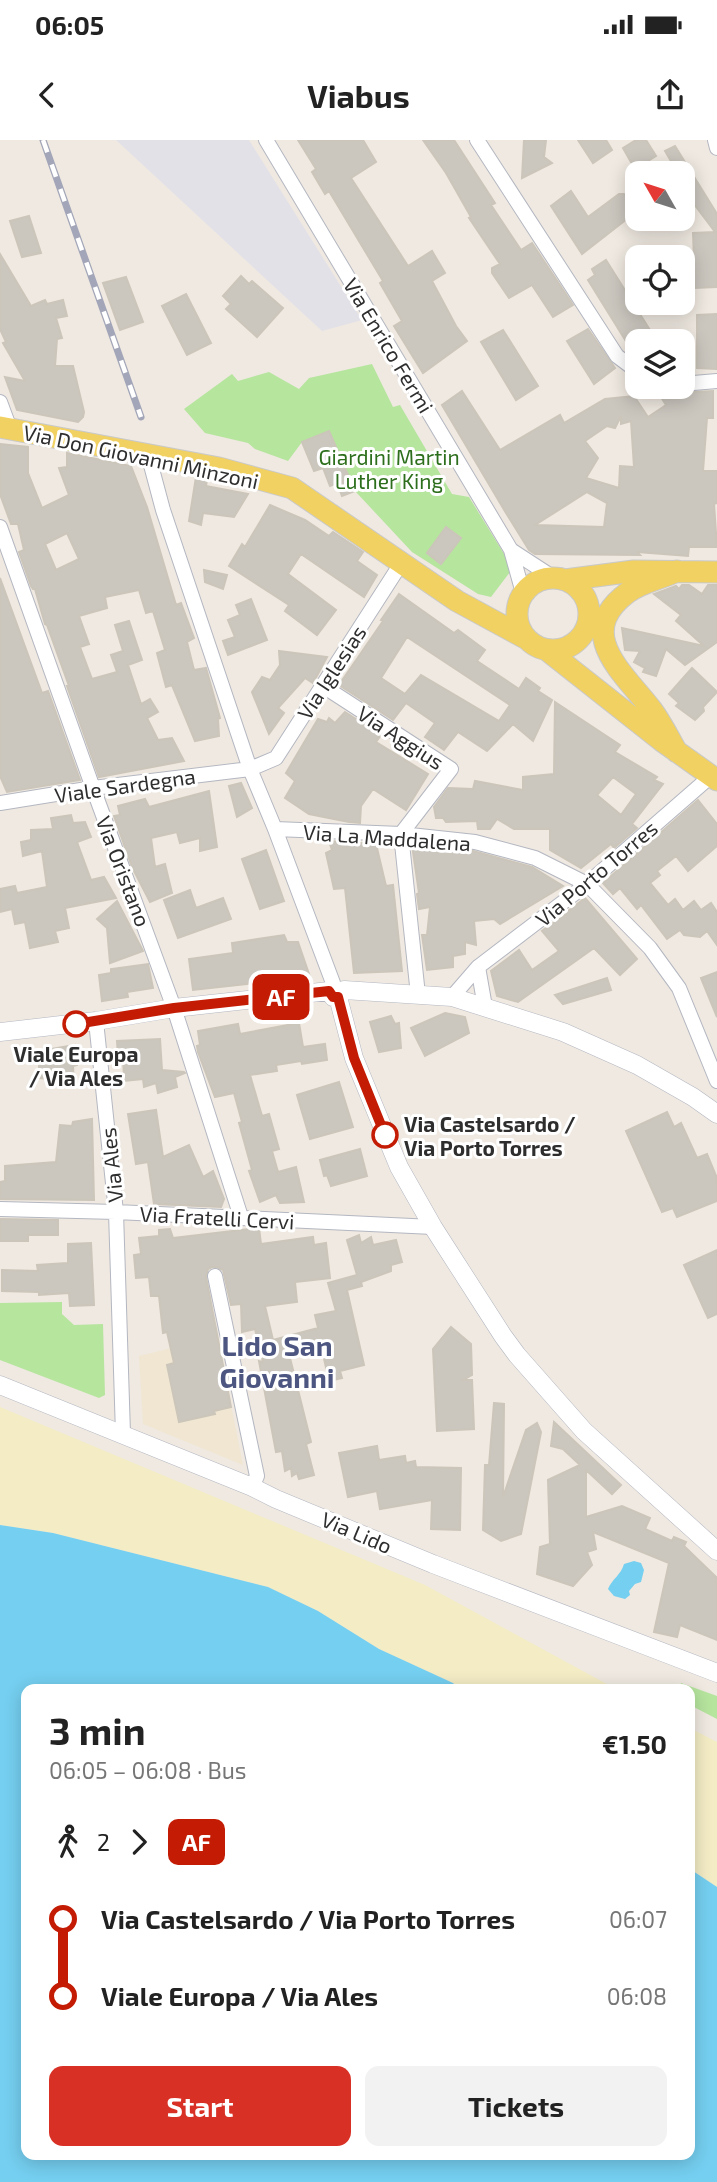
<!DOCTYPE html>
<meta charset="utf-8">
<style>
:root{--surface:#fff;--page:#f2f2f2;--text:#222;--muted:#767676;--accent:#d93025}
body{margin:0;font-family:"Exo 2",sans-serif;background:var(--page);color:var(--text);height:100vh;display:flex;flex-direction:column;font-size:26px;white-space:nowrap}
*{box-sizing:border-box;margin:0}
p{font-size:23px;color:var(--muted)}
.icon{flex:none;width:38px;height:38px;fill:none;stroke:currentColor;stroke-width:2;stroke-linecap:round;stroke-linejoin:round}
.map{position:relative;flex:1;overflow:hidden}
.sheet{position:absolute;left:21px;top:1544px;width:674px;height:476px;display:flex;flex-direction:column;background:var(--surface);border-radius:14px;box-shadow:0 4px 18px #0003}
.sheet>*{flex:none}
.badge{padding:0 14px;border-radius:10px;font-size:24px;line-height:46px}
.needle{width:46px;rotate:309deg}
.buttons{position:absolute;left:625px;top:21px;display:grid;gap:14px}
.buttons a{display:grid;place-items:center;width:70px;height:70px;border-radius:14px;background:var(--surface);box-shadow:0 4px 18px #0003;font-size:35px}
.map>.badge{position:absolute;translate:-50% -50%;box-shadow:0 0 0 4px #fff}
.legs{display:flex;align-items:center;gap:10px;height:77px;padding:0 28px;font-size:23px}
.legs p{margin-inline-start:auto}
.overview{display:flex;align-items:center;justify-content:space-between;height:119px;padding:0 28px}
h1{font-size:38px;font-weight:700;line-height:52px}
.cta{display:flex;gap:14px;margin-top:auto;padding:14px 28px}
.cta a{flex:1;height:80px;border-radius:14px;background:var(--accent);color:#fff;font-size:28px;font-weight:700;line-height:80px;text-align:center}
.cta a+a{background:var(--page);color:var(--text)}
ul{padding:0 28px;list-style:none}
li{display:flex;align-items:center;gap:24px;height:77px;font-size:26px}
li i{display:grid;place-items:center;width:10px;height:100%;margin:0 9px;background:currentColor}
li i::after{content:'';width:18px;height:18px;margin:-9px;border:5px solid;border-radius:50%;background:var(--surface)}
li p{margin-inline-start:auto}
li:first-child i{background:linear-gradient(#0000 50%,currentColor 0)}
li:last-child i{background:linear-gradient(currentColor 50%,#0000 0)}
.status{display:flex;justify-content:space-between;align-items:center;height:49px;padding:0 35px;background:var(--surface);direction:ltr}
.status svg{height:19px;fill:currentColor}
header{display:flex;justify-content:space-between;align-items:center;height:91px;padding:0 28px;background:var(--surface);font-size:32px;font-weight:700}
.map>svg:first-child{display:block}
.industrial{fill:#e3e1e8}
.education{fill:#f0e6d1}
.green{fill:#b6e59e;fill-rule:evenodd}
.sand{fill:#f3ecc5}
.water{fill:#75cff0}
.building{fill:#cbc7bf;stroke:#cbc5ba;stroke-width:2;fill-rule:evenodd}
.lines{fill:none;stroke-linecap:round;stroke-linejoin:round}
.minor-casing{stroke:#b4b7c1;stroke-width:16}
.tertiary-casing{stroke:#b4b7c1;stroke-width:19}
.primary-casing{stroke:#c9c9c9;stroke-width:23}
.minor{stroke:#fff;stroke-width:14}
.tertiary{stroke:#fff;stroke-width:18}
.primary{stroke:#f2d163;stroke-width:21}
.rail-casing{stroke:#a3a6b8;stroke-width:7}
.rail{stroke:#fff;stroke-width:4.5;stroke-dasharray:13;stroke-linecap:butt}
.line-1-casing{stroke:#fff;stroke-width:16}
.line-1{stroke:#c41b04;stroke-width:10}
.stop-1-dot{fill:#fff;stroke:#c41b04;stroke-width:3.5}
.labels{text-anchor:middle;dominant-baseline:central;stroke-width:6;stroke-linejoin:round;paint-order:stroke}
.street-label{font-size:21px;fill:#2e2e2e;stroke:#fff}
.park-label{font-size:21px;fill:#2c6e1b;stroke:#fff}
.stop-label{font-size:21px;font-weight:bold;fill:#2e2e2e;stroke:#fff}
.district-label{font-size:28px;font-weight:bold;fill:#4d5680;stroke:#fff}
</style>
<div class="status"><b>06:05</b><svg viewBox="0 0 49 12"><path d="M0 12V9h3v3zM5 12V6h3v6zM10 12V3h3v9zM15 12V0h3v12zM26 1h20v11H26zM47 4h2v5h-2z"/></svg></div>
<header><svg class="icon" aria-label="back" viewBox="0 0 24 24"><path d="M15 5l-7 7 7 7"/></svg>Viabus<svg class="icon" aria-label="share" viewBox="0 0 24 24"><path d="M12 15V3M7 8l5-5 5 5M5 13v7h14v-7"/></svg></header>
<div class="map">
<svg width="717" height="2042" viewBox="0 0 717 2042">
<rect width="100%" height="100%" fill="#efe9e1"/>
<path class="industrial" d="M116 0H249L362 180 322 191Z"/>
<path class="education" d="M217 1197 243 1325 143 1284 139 1216Z"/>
<path class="green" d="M372 224 393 267 400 265 452 354 469 357 506 417 510 432 491 457 478 454 412 412 355 351 329 291 302 302 288 321 255 309 248 303 205 293 184 269 232 234 238 241 269 232 299 249 309 238ZM446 387 461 397 441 424 427 413Z
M62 1162V1174L74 1185 103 1184 105 1255 99 1258 0 1220V1163Z
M681 1543 717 1556V1579L690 1565V1549H679Z"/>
<path class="sand" d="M0 1267 425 1445 616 1549H459L453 1543 379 1509 318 1471 268 1447 53 1393 0 1385Z
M690 1588 717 1602V1747L690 1729Z"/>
<path class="water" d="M0 1385 53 1393 268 1447 318 1471 379 1509 453 1543 459 1549H26V2014H690V1729L717 1747V2042H0Z
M634 1421 641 1423 644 1430 641 1442 635 1444 629 1451 630 1455 625 1459 614 1456 608 1449C612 1439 621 1435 624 1424Z"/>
<path class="building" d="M298 0H363L376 22 351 38 408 126 432 111 445 133 432 141 456 186 467 201 423 233 394 186 402 181 380 143 383 141 329 51 325 54 312 32 316 29Z
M423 0H454L495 63 491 65 521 110 532 103 573 165 553 177 532 145 509 158 492 133V128L500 124 469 78 471 77 446 33Z
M524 0H546L544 17 552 23 522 38Z
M578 0H606L612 10 593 23Z
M636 0H646L656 16 635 29 623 8Z
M675 6 717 74V147L695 148 693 93 715 92 691 60 682 66V33H678L665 11Z
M571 51 588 77 619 54H624L637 71 582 114 551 66Z
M29 76 41 113 22 117 10 81Z
M0 114 31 166 45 160 47 164 63 160 67 176 56 178 62 198 57 199 55 226H73L84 272 83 277 78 282 17 270 5 237 25 241 3 203 6 202 0 189Z
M606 120 650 190 637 201V219L588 140 595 135 592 129Z
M241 136 249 144 252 141 283 168 257 197 226 169 231 164 223 156Z
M126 137 143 182 120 190 103 143Z
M186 154 211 203 187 215 162 166Z
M717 174V229L697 228V175Z
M588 189 615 228 594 244 567 201Z
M503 190 538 246 516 260 481 202Z
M462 251 500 310 560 275 564 283 605 259 634 256 648 277 666 265 659 254 713 251V278H707L703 331H717V363L714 364 717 407H689L688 416 637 412 640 415 535 414 529 410 506 373 442 265ZM621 276V284L631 281 634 327 620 326 619 348 586 338 598 318 585 301 607 286 615 288ZM587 352 607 363 604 387 535 385Z
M329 291 355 351 342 356 337 343 330 346 323 328 314 331 302 302Z
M0 304 28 307V333L42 368 69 355 59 328 67 327V313L131 326 147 367 176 465 181 463 194 498 187 502 194 530 206 528 220 578 218 579 219 596 195 601 172 545 166 547 157 513 165 510 153 471 146 473 139 450 105 457 107 468 79 476 89 504 80 507 92 539 117 532 111 515 123 511 115 485 129 481 142 520 128 525 141 564 150 559 158 572 147 578 158 600 172 598 184 621 99 637 67 546H69L47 485 45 484 35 449H33L31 446 19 412 24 410 18 384H11L0 354ZM67 393 79 419 56 430 45 404Z
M196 337 207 339 206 346 248 354 234 377 203 373 201 385 189 381Z
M270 365 305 380 329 396 333 392 363 412 357 421 377 435 364 457 301 414 288 434 336 470 317 495 285 471 289 465 229 426 242 404 245 407Z
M446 387 461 398 441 424 427 413Z
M204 430 227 435 223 449 205 442Z
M0 438 42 553 48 551 80 640 7 652 0 636Z
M682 445H689L702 454 708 445H717V502L685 525 666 509 656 536 643 532 645 528 634 522 640 511 625 510 622 488 704 506 676 481 681 475 654 454 676 446 679 449Z
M399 454 454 493 458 490 485 510 477 521 519 549 526 538 540 548 538 551 552 560 533 601 513 584 487 611 458 592 444 610 425 597 435 583 406 563 393 580 339 545 383 481 381 480ZM407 497 510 565 499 581 421 535 405 554 381 538Z
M251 459 267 500 228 515 223 501 235 497 228 480 240 475 236 465Z
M279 511 327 517 313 543 305 538 278 568 284 573 269 594 252 552 262 537 270 540 280 525Z
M692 528 717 552 703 567 704 571 695 580 676 566 679 563 669 554Z
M555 562 620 605 615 612 657 637 654 640 663 644 632 684 637 688 614 708 611 704 581 728 550 710V689H514L497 679 490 689H478L477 681 446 682 443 678H436L434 667 448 648 473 649 475 641 523 650V637L554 634ZM613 637 636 654 621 675 597 655Z
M345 572 381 595 376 602 428 634 406 670 373 649 361 666 360 683 349 682 309 674 285 658 295 641 286 633 318 579 327 582 329 578 335 583Z
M241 643 252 668 237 677 229 646Z
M209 651 217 707 200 711V698L180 703 177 692 151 698 155 727 165 724 172 753 150 762 132 727 114 676 120 675 118 666 145 659 149 667Z
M698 660 717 684V706L688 731 676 716 657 731 660 735 650 743 668 765 675 759 683 770 694 761 701 770 711 763 717 772V805L707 791 700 797 684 795 680 790 667 799 641 765 637 769 620 748 613 754 603 743Z
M71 675 73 683 85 682 91 697 77 702 91 740 104 737 116 758 65 768 69 788 55 791 58 802 30 808 25 782 15 784 12 769 0 772V749L15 746 17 753 47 747 42 711 23 716 21 702 31 700V690L53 689 51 678Z
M329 701 376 704 386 746 393 745 402 831 354 833 345 748 334 749 326 713 332 710Z
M412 705 444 708 445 711H473L532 727 563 746 500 784 494 779 474 781 476 805 465 802V814L453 816V827L427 830 422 795H427L430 767 419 769 417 754 419 753Z
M266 710 284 761 260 769 242 719Z
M190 750 196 768 223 758 231 779 178 798 164 760Z
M585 758 637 819 620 835 594 808 518 862 497 856 491 831 519 810 532 830 559 811 542 791Z
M117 761 143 811 110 823 107 788 97 779Z
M284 795 287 802H298L310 837 193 850 189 819 233 813 232 803Z
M148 824 153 848 127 852 128 857 102 861 99 835 111 833V829Z
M717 832V877L701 838Z
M607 838 611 850 563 864 555 855Z
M445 873 465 877 469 893 425 916 411 888Z
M391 876 395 884 399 883 401 908 379 912 370 882Z
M299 883 303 907 325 904 327 920 302 924 301 921 276 925 277 931 250 935 262 976 269 974 279 1009 272 1011 278 1032 296 1027 304 1062 280 1063 276 1055 260 1062 249 1031 252 1030 239 983 242 982 234 953 215 957 198 912 197 906 200 905 198 891 238 884 240 894Z
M160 899 162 930 184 932 185 933 175 937 177 947 158 953 156 943 144 947 143 939 124 941 123 913 118 917 117 901Z
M75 905 77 925 73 926 74 946 51 947 50 939 39 938V911Z
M339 942 353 987 310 999 297 955Z
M156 970 163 1017 189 1005 203 1037 213 1031 224 1059 221 1067 154 1064 148 1022 136 1024 128 974Z
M667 972 674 987 681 983 697 1018 707 1014 717 1038V1061L677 1077 673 1068 662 1072 626 991Z
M92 979 94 1060 0 1059V1042L5 1041V1026L56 1022 60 985 72 986 73 982Z
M360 1009 367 1036 331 1046 327 1035 324 1036 320 1020Z
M0 1079 58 1080V1095H28V1101H0Z
M259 1088 261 1104 313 1097 314 1105 326 1103 330 1138 295 1142 297 1162 265 1166 273 1200 318 1188 315 1175 336 1171 328 1143 357 1135 347 1100 359 1095 361 1103 371 1097 373 1105 396 1100 402 1122 391 1125V1131L361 1142 362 1146 347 1150 364 1225 340 1231 342 1238 329 1241 321 1205 289 1214 311 1302 306 1304 314 1335 299 1339 297 1333 292 1336 291 1328 285 1331 282 1311 276 1312 259 1221 263 1222 255 1189 242 1192 241 1164 231 1165 223 1130 217 1127H212L208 1129 206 1137 231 1267 214 1271 215 1274 179 1282 167 1225 174 1223 167 1192 163 1193 159 1156H151L149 1137 136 1138 134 1115 141 1114 139 1098 159 1096V1090L170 1089 173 1098Z
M91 1103 94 1165 70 1166 69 1153 39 1155V1152L2 1151V1130L38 1131 37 1125 68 1123V1104Z
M717 1110V1174L708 1178 684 1125Z
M451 1187 471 1204 472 1235 463 1240H472L474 1289 437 1291 433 1209Z
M494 1263 504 1264 503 1357 526 1290 537 1283 541 1292 521 1394 501 1401 483 1390 485 1325H489Z
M554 1282 621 1345 612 1354 586 1330V1377L622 1366 650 1378 645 1389 672 1401 674 1397 686 1402 684 1406 717 1438V1500L680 1485 677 1497 654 1492 669 1423 593 1392 596 1409 587 1412 592 1425 573 1446 537 1434 540 1407 550 1404 548 1340 580 1325 563 1309 551 1306Z
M377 1306 379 1320 405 1316 406 1323 415 1321 416 1327 461 1328 460 1390 431 1389 432 1360 380 1369 377 1351 348 1357 339 1313Z"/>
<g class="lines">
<defs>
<path id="minor" d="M266 0 511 410 523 453
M477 0 617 216 637 231
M715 0 717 8
M682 244 717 241
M0 262 10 289
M148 314 163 370 250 629 275 689 333 843
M0 387 93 648 174 868 241 1077
M511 410 554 438
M323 546 451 629 401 694 418 855
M0 663 93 648 250 629 276 618 402 422
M275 689 401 694 475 702 535 718 587 744 650 808 679 848 717 941
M478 827 485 867
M452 857 478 827 587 744 711 636
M96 881 116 1072 123 1294
M0 1069 116 1072 433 1087
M215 1136 257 1336 252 1347"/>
<path id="tertiary" d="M344 850 452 857 563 892 637 925 693 957 717 974
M329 851 333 857H338L354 918 399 1027 433 1087 503 1196 517 1215 584 1291 717 1411
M0 892 96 881 174 868 329 851
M0 1245 252 1347 276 1359 433 1424 717 1533"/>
<path id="primary" d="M0 287 219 328 292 348 457 461 527 499
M677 431C661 439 641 442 627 453 573 494 624 533 652 570 661 582 669 598 677 612
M517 474a36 36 0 1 1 72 0a36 36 0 1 1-72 0Z
M565 440 634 431 717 432
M548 511 662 601 717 640"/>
</defs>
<use href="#minor" class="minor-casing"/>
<use href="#tertiary" class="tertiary-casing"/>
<use href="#primary" class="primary-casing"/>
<use href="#minor" class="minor"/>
<use href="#tertiary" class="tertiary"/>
<use href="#primary" class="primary"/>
<defs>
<path id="rail" d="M43 0 141 277"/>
</defs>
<use href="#rail" class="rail-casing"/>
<use href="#rail" class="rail"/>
</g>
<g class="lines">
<defs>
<path id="line-1" d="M76 884 174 868 329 851 333 857H338L354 918 385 995"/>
</defs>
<use href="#line-1" class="line-1-casing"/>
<use href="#line-1" class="line-1"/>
</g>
<g class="stop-1-dot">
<circle cx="76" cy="884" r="12"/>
<circle cx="385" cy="995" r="12"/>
</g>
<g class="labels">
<g class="street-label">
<text transform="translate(389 205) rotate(59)">Via Enrico Fermi</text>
<text transform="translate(141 316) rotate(12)">Via Don Giovanni Minzoni</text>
<text transform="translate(331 532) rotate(-57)">Via Iglesias</text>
<text transform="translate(401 597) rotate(33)">Via Aggius</text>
<text transform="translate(125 645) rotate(-8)">Viale Sardegna</text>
<text transform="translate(387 697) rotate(4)">Via La Maddalena</text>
<text transform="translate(124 731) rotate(69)">Via Oristano</text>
<text transform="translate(596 733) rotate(-40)">Via Porto Torres</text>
<text transform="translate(111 1025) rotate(-96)">Via Ales</text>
<text transform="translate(217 1077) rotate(3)">Via Fratelli Cervi</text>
<text transform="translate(357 1392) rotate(23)">Via Lido</text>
</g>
<g class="park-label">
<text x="389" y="316">Giardini Martin<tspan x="389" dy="24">Luther King</tspan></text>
</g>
<g class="stop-label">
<text x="76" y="913">Viale Europa<tspan x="76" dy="24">/ Via Ales</tspan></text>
<text x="404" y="983" text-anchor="start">Via Castelsardo /<tspan x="404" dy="24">Via Porto Torres</tspan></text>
</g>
<g class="district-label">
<text x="277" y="1205">Lido San<tspan x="277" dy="32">Giovanni</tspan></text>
</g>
</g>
</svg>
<div class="buttons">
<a><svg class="needle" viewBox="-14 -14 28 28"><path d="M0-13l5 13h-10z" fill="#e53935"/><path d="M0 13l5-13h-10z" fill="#767676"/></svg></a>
<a><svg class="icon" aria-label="locate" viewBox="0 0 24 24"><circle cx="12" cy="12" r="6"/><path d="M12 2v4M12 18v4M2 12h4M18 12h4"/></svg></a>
<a><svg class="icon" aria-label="layers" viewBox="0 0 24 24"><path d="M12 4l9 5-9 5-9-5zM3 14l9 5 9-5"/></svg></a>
</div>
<b class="badge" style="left:281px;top:857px;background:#c41b04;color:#fff">AF</b>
<section class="sheet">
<div class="overview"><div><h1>3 min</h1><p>06:05 – 06:08 · Bus</p></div><b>€1.50</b></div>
<div class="legs"><svg class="icon" aria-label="walk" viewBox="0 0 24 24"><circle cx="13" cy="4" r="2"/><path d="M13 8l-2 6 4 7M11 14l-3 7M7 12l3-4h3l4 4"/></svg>2<svg class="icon" aria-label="forward" viewBox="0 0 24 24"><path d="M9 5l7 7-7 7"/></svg><b class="badge" style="background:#c41b04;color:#fff">AF</b></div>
<ul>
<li><i style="color:#c41b04"></i><b>Via Castelsardo / Via Porto Torres</b><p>06:07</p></li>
<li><i style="color:#c41b04"></i><b>Viale Europa / Via Ales</b><p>06:08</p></li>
</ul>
<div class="cta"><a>Start</a><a>Tickets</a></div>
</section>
</div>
